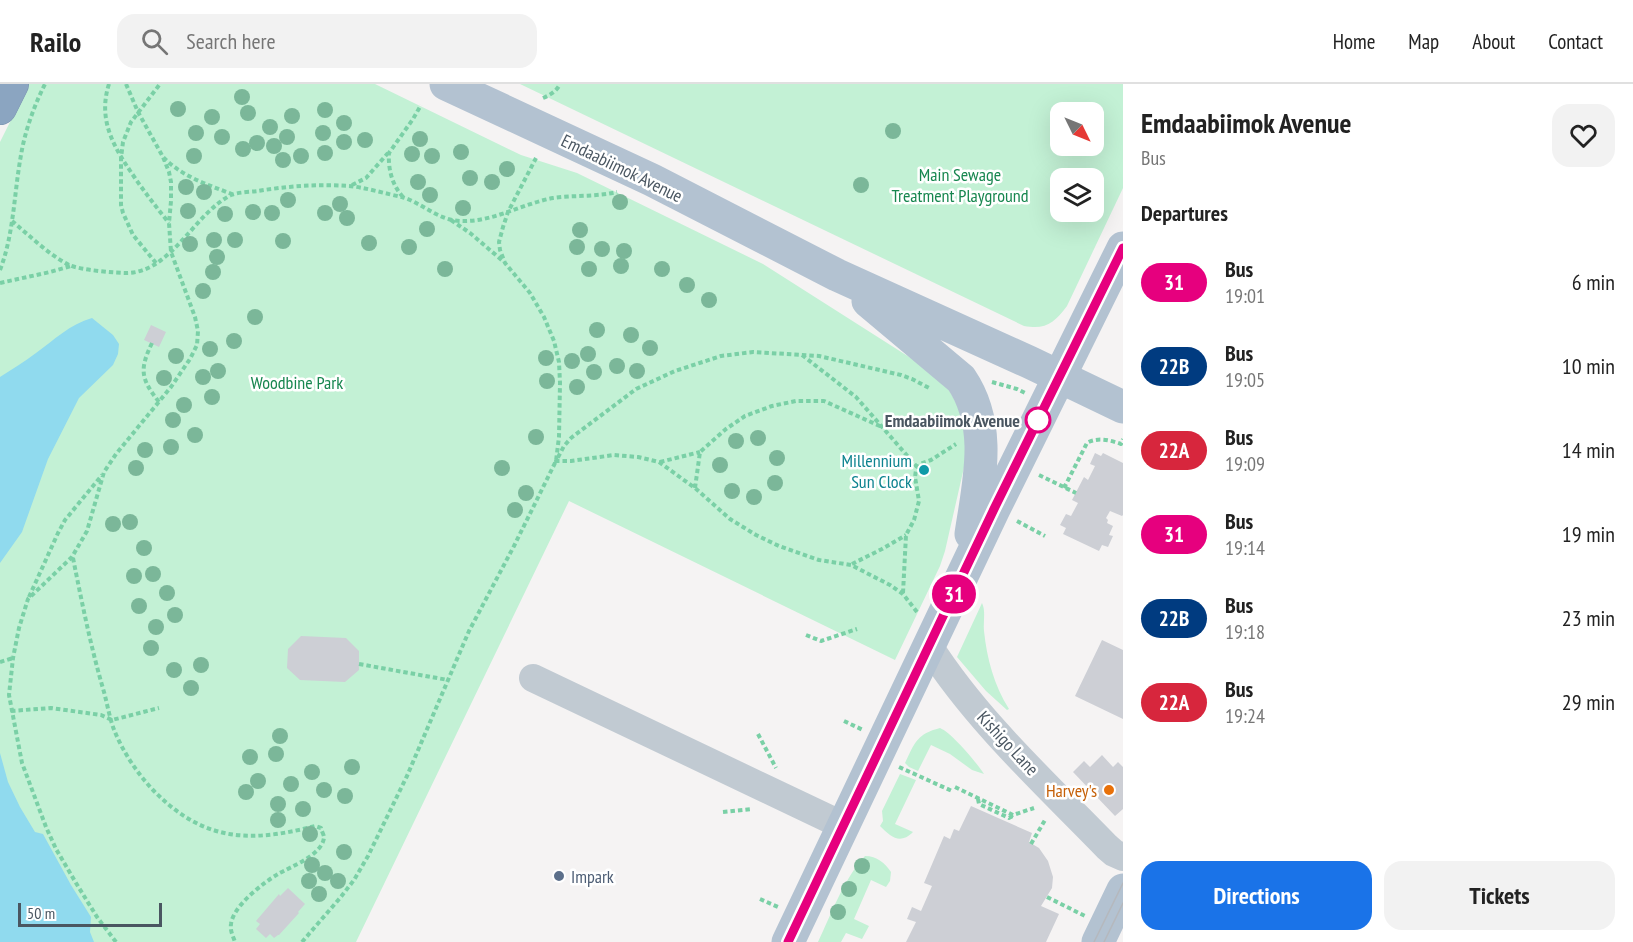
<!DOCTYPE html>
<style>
:root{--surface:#fff;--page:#f2f2f2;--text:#222;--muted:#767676;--line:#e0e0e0;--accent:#1a73e8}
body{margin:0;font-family:"PT Sans Narrow",sans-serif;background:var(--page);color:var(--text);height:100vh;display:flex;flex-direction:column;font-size:22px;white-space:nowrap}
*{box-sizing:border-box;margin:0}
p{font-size:20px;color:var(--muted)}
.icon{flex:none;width:33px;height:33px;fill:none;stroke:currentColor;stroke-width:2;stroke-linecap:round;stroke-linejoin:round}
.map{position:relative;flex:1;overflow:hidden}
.side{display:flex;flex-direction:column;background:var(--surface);width:510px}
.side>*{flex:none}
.badge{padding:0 12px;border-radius:20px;font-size:21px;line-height:39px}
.needle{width:39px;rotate:133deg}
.fabs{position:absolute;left:1050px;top:18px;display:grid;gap:12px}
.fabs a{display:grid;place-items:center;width:54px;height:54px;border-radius:12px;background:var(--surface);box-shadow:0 6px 24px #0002;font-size:30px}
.scale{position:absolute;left:18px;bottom:15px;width:144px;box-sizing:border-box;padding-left:6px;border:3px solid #4a5661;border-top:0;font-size:16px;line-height:21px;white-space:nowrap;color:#4a5661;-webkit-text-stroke:4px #fff;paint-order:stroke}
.map>.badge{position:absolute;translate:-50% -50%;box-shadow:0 0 0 3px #fff}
h2{padding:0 18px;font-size:22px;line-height:54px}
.round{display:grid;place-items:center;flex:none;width:63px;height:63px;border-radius:18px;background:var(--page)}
.headline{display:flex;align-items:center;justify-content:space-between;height:102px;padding:0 18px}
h1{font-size:28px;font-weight:800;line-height:45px}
.primary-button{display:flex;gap:12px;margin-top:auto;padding:12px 18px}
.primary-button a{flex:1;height:69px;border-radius:18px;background:var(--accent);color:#fff;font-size:24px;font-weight:800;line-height:69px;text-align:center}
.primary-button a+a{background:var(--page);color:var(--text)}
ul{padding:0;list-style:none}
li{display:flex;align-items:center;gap:18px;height:84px;padding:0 18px}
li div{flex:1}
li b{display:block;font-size:22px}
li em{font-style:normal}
li .badge{min-width:66px;font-weight:700;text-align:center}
header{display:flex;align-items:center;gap:36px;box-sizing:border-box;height:84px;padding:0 30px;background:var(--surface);border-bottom:2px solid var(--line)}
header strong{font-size:28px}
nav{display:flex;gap:33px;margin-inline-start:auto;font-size:21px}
.search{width:420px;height:54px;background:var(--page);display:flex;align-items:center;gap:15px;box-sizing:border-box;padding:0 21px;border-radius:18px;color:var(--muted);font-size:22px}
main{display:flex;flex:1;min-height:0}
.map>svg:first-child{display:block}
.green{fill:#c3f1d5;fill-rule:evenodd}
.water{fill:#90daee}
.building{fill:#cdcfd5}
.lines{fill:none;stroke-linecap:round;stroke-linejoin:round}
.highway-casing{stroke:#7690ad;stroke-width:34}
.path{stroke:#7ad0a6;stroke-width:4;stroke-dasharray:4.5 3;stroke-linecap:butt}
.minor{stroke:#c1cad2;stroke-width:28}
.major{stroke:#b3c2d1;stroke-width:33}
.highway{stroke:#8ba5c1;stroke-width:33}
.tram{stroke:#b5b8bd;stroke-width:1.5}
.tree{fill:#7bb799}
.line-casing{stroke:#fff;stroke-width:14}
.line{stroke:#e6007e;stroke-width:9}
.stop-dot{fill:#fff;stroke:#e6007e;stroke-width:3}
.culture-dot{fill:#0f9aa8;stroke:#fff;stroke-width:2}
.food-dot{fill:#e8710a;stroke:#fff;stroke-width:2}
.service-dot{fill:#5c6f8a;stroke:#fff;stroke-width:2}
.labels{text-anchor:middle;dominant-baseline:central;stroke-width:5;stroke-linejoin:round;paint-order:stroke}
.street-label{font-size:18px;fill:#4a5661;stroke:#fff}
.park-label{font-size:18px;fill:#17864f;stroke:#fff}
.stop-label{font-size:18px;font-weight:bold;fill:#4a5661;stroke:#fff;text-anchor:end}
.culture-label{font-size:18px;fill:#0d838f;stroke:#fff;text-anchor:end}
.food-label{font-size:18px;fill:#c56008;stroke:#fff;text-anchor:end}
.service-label{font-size:18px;fill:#4e5e75;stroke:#fff;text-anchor:start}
</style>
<header>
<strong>Railo</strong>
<div class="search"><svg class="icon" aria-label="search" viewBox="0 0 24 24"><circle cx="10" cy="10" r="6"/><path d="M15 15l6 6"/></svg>Search here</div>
<nav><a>Home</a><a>Map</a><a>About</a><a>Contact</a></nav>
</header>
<main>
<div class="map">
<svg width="1123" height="858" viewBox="0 0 1123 858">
<rect width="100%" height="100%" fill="#f5f3f3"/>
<path class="green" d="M29 0H375L521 71 577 89 763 180 917 278 949 306 960 326 965 348V379L945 467 940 482 895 576 569 417 356 858H0V58Z
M520 0H1123V104L1067 222C1054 239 1046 246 1024 242ZM1094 28V62H1060V28ZM1094 94V128H1060V94Z
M982 519C986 527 983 538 984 547 987 575 994 601 1009 625L1007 626 986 607 957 573Z
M940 644C952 649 977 679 984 690L972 686 950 670 931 661 918 687 909 683 905 679C915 658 917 650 940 644Z
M900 690 916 696 895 740 913 748C900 761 891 753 880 742L883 737 882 727Z
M865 772C877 772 885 779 891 788L890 797 886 803 871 796 854 835 869 842 862 855 846 849 841 858H818C832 829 843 796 865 772Z"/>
<path class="water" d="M92 234 113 251 119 260 118 270 113 281 79 314 48 375 22 448 0 479V293C12 285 24 278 36 269 54 256 70 240 92 234Z
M0 669 8 698 20 723 35 748 43 750 71 801 91 833 90 848 94 858H0Z"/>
<path class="building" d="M151 241 166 248 159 263 144 256Z
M1095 369 1101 372 1103 369 1123 379V431L1122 432 1110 427 1106 434 1108 436 1107 439 1113 442 1109 451 1113 452 1108 463 1102 461 1099 467 1063 450 1066 444 1060 441 1066 430 1071 432 1078 419 1072 416 1084 393 1088 396 1095 382 1090 380Z
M301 552 346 554 359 567V586L345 598 300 596 287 584 288 565Z
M1102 556 1123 566V635L1075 612Z
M1102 671 1113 683 1118 678 1123 683V725L1115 732 1073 688 1084 677 1090 683Z
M971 722 1032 749 1029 758 1039 764 1048 777 1053 793 1052 804 1041 822 1059 830 1046 858H906L916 838 907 835 912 823 921 827 932 802 924 799 944 752 950 755 954 745 959 747Z
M288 804 305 820 298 828 299 829 279 851H278L274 854 270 850 266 854 256 845 260 840 256 837 279 810 280 812Z"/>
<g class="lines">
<defs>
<path id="highway" d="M0 24 12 0"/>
</defs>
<use href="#highway" class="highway-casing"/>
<path class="path" d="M109 0C97 37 115 65 135 94 146 110 157 124 169 139
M126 0 138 28 163 73C181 92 208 101 232 110
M543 14C550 11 557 7 560 0
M352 101 366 94 388 69
M403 113C392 101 388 85 389 69L413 35 421 21
M451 136 470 149 504 178
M12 137C30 152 48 170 69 181 80 186 115 189 128 189 172 187 194 130 231 111 239 108 250 108 258 107 288 102 319 100 349 102 363 103 387 110 402 113 419 118 434 132 452 136 487 142 520 120 553 114 574 111 596 113 617 108
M156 179 133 151 123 129 121 121V74L123 58 131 38 160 0
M0 186C14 150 14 109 21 71 25 47 34 22 45 0
M0 199 50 188 71 182
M152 259C139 286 141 295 159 318
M802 271 856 313 917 383
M992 298 1017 305 1025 309
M660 378 700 368
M1039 391 1076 409
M695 404 700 368 726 345 745 332 772 322 796 317H824L882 343
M1064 404 1087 359C1097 353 1110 356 1121 360L1123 355
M1017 437 1045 452
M73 474C82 519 91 564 104 608 107 619 109 631 113 643 130 688 172 736 220 748 250 756 285 750 315 742L321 744C321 746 324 751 324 753 323 771 290 783 278 790 263 799 233 822 231 840 230 847 233 852 235 858
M852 480 882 465 906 451
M903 509 906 451 914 436 919 417 915 393 916 386 920 380 931 376 956 360
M29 513 58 449 65 436 102 391
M917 528 903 510 890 501 851 481 819 476 779 462 756 451 730 435 695 404 659 378 638 373 614 371 571 377H556L564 362 571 354 636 305 675 287 721 272 753 268 819 272 901 291 912 295 929 304
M806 551 821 557 857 545
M0 578 13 574
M359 580 448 596
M11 627 51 624 101 631 112 636 159 624
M844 637 863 646
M758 650 776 684
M899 683 952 707
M955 703 1013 731 1034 724
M978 715 979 720 1009 734 1013 732
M723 728 752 725
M1031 760 1045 736
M1047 813 1085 832
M760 815 778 823
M116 858 97 833 76 799 56 765 46 743 22 679 9 611 13 574 19 544 28 515 72 473 87 447 104 388 116 370 171 303 190 275 197 261 198 247 195 233 171 168 169 139 171 117V98L169 88 163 73
M302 858 340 814 354 796 368 772 407 692 469 547 514 462 556 377 559 353 560 299 559 278 554 257 544 233 530 209 505 179 500 166 499 158 503 143 508 128 536 74"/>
<path class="minor" d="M929 562C977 637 1045 699 1107 763L1114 769 1123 773
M533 594 844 742"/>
<path class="major" d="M446 0 652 96 837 191 1029 278 1123 323
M868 217 961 295C993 342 979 397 971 450
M788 858 994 425 1123 164
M1098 858 1123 806"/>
<use href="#highway" class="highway"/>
<path class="tram" d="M1094 858 1123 799
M1104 858 1123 819"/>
</g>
<g class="tree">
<circle cx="242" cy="13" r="8"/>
<circle cx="178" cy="25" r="8"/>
<circle cx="325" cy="26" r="8"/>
<circle cx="248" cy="29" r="8"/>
<circle cx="292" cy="32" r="8"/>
<circle cx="212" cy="33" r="8"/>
<circle cx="344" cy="39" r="8"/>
<circle cx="270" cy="43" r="8"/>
<circle cx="893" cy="47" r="8"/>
<circle cx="196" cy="49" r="8"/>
<circle cx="323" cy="49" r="8"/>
<circle cx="222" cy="53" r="8"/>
<circle cx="287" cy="53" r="8"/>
<circle cx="420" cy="55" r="8"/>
<circle cx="365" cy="56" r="8"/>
<circle cx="344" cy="58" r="8"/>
<circle cx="257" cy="59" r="8"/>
<circle cx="274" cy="62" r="8"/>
<circle cx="243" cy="65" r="8"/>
<circle cx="461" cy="68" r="8"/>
<circle cx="325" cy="69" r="8"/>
<circle cx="412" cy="70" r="8"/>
<circle cx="194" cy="72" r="8"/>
<circle cx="301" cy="72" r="8"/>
<circle cx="432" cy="72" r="8"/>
<circle cx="283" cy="76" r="8"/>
<circle cx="507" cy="85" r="8"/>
<circle cx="470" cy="94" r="8"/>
<circle cx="418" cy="98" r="8"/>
<circle cx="492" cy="98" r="8"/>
<circle cx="861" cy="101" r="8"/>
<circle cx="186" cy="103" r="8"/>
<circle cx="204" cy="108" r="8"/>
<circle cx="430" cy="111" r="8"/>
<circle cx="288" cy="116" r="8"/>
<circle cx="620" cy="118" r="8"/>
<circle cx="340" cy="120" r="8"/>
<circle cx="463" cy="124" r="8"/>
<circle cx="188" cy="127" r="8"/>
<circle cx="253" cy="128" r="8"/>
<circle cx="272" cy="129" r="8"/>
<circle cx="325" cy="129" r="8"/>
<circle cx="225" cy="130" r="8"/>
<circle cx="347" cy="134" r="8"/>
<circle cx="427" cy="145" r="8"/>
<circle cx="580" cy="146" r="8"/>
<circle cx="214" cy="156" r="8"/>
<circle cx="235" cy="156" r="8"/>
<circle cx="283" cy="157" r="8"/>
<circle cx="369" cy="159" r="8"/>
<circle cx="190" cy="160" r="8"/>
<circle cx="409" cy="163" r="8"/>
<circle cx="577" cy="163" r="8"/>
<circle cx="602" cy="165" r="8"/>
<circle cx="624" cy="167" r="8"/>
<circle cx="217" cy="173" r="8"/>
<circle cx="621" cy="182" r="8"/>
<circle cx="445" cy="185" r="8"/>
<circle cx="589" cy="185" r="8"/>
<circle cx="662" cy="185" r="8"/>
<circle cx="213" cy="188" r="8"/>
<circle cx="687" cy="201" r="8"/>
<circle cx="203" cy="207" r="8"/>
<circle cx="709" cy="216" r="8"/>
<circle cx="255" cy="233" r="8"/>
<circle cx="597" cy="246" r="8"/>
<circle cx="631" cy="251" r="8"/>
<circle cx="234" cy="257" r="8"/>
<circle cx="650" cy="264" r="8"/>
<circle cx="210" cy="265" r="8"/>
<circle cx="588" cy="270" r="8"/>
<circle cx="176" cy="272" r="8"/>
<circle cx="546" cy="274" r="8"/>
<circle cx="572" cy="277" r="8"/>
<circle cx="617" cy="282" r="8"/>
<circle cx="218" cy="287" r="8"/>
<circle cx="637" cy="287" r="8"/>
<circle cx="594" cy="288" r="8"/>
<circle cx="203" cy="293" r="8"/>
<circle cx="164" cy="294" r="8"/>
<circle cx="547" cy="297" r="8"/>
<circle cx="577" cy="303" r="8"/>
<circle cx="212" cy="313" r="8"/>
<circle cx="184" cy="321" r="8"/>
<circle cx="173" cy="336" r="8"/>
<circle cx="195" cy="351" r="8"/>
<circle cx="536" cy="353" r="8"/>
<circle cx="758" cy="354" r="8"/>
<circle cx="736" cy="357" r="8"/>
<circle cx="171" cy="363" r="8"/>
<circle cx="145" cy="366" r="8"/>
<circle cx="777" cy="374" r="8"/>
<circle cx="720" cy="381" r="8"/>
<circle cx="136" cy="384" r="8"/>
<circle cx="502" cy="384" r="8"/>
<circle cx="775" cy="399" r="8"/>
<circle cx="732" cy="407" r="8"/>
<circle cx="526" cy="409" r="8"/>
<circle cx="754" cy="413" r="8"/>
<circle cx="515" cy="426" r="8"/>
<circle cx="130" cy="438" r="8"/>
<circle cx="113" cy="440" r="8"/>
<circle cx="144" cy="464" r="8"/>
<circle cx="153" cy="490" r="8"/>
<circle cx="134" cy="492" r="8"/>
<circle cx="167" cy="509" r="8"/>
<circle cx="139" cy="522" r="8"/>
<circle cx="175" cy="531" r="8"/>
<circle cx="156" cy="543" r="8"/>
<circle cx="151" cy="564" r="8"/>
<circle cx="201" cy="581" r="8"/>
<circle cx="174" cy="586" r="8"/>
<circle cx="191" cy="604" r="8"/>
<circle cx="280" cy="652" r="8"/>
<circle cx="276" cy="670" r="8"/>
<circle cx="250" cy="673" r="8"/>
<circle cx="352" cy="683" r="8"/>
<circle cx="312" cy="688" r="8"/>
<circle cx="258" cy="697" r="8"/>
<circle cx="291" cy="700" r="8"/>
<circle cx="324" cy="706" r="8"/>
<circle cx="246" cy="708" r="8"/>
<circle cx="345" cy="712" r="8"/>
<circle cx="278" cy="720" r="8"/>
<circle cx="303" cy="725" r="8"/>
<circle cx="278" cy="736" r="8"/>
<circle cx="310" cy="750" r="8"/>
<circle cx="344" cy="768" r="8"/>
<circle cx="312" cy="781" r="8"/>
<circle cx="862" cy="782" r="8"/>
<circle cx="325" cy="789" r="8"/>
<circle cx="309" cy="797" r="8"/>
<circle cx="338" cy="797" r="8"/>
<circle cx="849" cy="805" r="8"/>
<circle cx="319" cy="810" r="8"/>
<circle cx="838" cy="828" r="8"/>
</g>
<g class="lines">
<defs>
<path id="line" d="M788 858 994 425 1123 164"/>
</defs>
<use href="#line" class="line-casing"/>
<use href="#line" class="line"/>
</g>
<circle class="stop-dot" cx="1038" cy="336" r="12"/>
<circle class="culture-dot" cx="924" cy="386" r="6"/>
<circle class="food-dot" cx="1109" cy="706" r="6"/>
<circle class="service-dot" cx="559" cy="792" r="6"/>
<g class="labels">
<g class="street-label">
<text transform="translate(622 84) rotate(26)">Emdaabiimok Avenue</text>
<text transform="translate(1008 659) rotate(47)">Kishigo Lane</text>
</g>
<g class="park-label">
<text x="960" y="90">Main Sewage<tspan x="960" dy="21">Treatment Playground</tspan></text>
<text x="297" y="298">Woodbine Park</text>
</g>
<g class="stop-label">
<text x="1020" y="336">Emdaabiimok Avenue</text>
</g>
<g class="culture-label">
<text x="912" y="376">Millennium<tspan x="912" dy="21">Sun Clock</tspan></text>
</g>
<g class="food-label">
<text x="1097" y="706">Harvey's</text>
</g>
<g class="service-label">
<text x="571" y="792">Impark</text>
</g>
</g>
</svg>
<div class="fabs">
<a><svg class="needle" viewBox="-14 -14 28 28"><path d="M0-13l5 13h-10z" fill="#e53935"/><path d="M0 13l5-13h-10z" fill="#767676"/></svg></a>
<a><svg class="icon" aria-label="layers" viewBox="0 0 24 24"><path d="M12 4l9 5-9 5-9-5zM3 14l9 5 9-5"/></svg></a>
</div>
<div class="scale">50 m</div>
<b class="badge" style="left:954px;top:510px;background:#e6007e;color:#fff">31</b>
</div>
<section class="side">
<div class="headline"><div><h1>Emdaabiimok Avenue</h1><p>Bus</p></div><a class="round"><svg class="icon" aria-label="heart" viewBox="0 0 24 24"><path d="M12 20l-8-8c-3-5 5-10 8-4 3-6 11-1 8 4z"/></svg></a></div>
<h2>Departures</h2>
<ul>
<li><span class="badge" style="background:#e6007e;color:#fff">31</span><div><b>Bus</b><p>19:01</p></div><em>6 min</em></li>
<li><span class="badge" style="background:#003b80;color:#fff">22B</span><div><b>Bus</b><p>19:05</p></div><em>10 min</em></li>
<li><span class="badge" style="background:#d7263d;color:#fff">22A</span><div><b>Bus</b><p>19:09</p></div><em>14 min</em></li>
<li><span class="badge" style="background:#e6007e;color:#fff">31</span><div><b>Bus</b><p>19:14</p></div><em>19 min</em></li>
<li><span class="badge" style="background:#003b80;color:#fff">22B</span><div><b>Bus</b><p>19:18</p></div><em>23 min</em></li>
<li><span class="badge" style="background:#d7263d;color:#fff">22A</span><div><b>Bus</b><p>19:24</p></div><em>29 min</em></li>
</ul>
<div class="primary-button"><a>Directions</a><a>Tickets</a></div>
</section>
</main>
